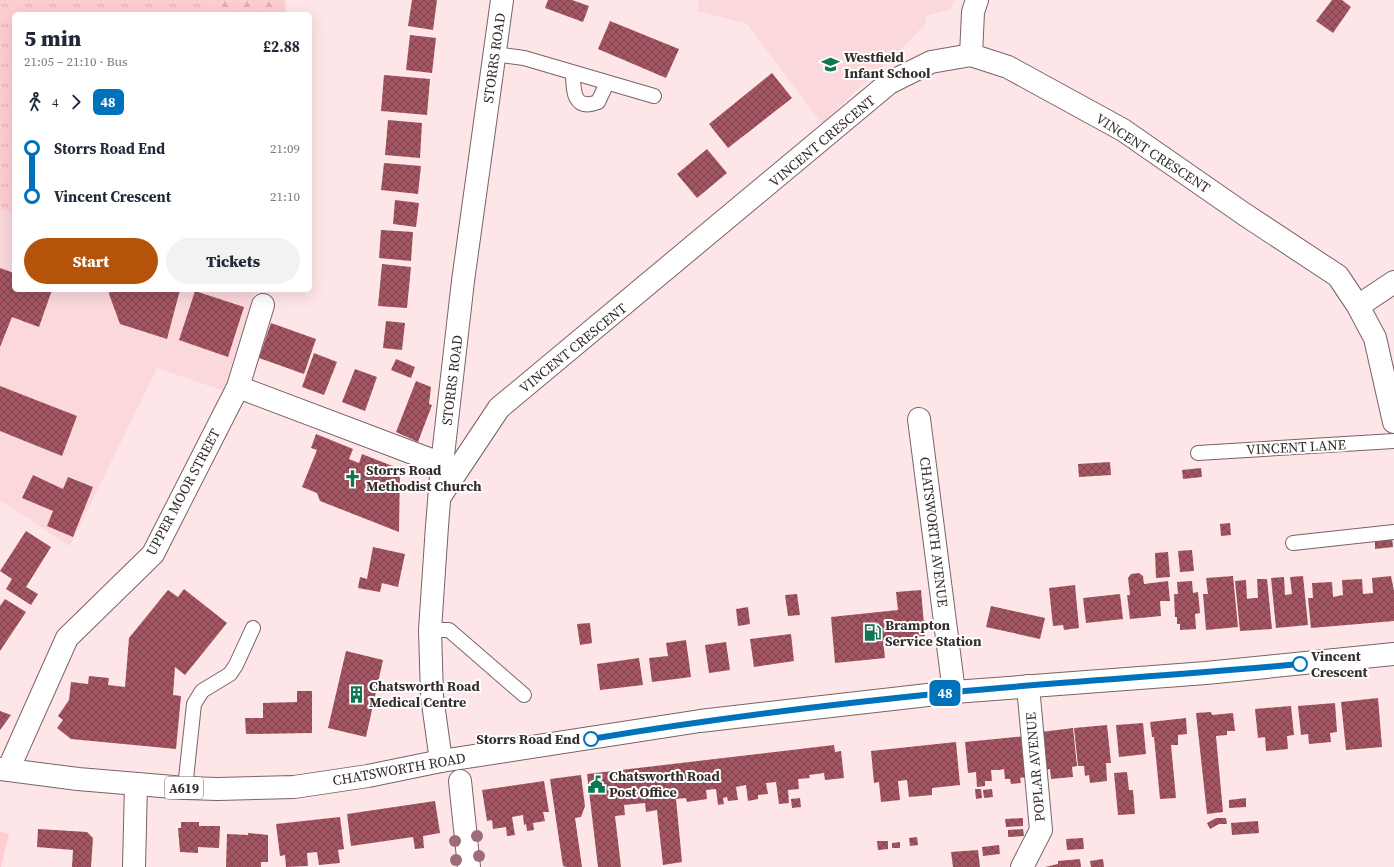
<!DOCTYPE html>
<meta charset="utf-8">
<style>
:root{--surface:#fff;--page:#f2f2f3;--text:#1f2937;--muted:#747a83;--accent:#b45309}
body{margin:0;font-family:"Source Serif 4",serif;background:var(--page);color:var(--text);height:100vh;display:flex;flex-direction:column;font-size:15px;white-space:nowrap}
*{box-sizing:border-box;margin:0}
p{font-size:13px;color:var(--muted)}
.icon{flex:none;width:22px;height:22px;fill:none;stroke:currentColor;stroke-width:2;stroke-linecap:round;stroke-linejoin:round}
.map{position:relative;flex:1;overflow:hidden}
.drawer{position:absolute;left:12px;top:12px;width:300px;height:280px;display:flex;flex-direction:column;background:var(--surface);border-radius:6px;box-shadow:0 4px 16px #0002}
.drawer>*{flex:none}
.badge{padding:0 8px;border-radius:6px;font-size:14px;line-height:26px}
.map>.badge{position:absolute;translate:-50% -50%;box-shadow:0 0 0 2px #fff}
.legs{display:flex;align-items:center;gap:6px;height:44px;padding:0 12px;font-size:13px}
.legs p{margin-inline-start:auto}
.head{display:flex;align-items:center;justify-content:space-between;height:68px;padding:0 12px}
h1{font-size:22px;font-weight:800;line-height:30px}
.button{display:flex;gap:8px;margin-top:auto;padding:8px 12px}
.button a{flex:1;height:46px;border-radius:24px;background:var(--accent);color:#fff;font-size:16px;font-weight:800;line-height:46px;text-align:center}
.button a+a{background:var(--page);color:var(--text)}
ul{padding:0 12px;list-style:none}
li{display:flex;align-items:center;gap:14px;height:48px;font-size:15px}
li i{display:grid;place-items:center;width:6px;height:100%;margin:0 5px;background:currentColor}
li i::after{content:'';width:10px;height:10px;margin:-5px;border:3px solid;border-radius:50%;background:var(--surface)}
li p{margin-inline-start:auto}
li:first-child i{background:linear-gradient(#0000 50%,currentColor 0)}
li:last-child i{background:linear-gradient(currentColor 50%,#0000 0)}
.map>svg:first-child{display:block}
.built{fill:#fad8db}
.grass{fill:#fdcdd2}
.forest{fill:url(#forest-firs)}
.park{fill:url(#park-tufts)}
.building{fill:url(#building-cross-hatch)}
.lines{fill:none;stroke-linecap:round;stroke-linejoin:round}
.service-casing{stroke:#796366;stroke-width:16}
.minor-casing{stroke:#796366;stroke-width:24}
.secondary-casing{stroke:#796366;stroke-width:24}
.trunk-casing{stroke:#796366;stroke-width:24}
.service{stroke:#fff;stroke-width:14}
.minor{stroke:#fff;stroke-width:22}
.secondary{stroke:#fff;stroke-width:22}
.trunk{stroke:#fff;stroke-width:22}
.tree{fill:#9f6b78}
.line-1-casing{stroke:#fff;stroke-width:9}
.line-1{stroke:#0072bc;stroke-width:6}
.stop-1-dot{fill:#fff;stroke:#0072bc;stroke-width:2}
.labels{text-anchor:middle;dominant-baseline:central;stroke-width:4;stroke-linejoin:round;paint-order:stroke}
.shield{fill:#fff;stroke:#726b6c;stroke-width:1}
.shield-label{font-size:13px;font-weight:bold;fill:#352c2d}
.poi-label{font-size:14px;font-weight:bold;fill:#352c2d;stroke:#fff;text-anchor:start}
.street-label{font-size:14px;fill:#352c2d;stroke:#fff}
.stop-label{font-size:14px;font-weight:bold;fill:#352c2d;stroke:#fff;text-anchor:start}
</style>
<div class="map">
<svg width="1394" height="867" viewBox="0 0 1394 867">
<defs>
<pattern id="forest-firs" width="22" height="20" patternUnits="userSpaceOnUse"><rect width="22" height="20" fill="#fdcdd2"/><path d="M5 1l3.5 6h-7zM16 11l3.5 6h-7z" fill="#d9b0b5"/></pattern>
<pattern id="park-tufts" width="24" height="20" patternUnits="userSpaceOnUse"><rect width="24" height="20" fill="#fdcdd2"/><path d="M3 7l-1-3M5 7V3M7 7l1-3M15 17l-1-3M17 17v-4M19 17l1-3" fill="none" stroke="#d9b0b5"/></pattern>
<pattern id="building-cross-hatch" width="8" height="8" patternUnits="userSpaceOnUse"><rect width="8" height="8" fill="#a35662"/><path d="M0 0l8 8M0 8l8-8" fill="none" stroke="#7e444d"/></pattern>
</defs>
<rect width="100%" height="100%" fill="#fee5e7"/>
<path class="built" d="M0 0H210V6L228 14H14V290H255L224 391 157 368 70 546 0 500Z
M699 0H954L951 9 926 16V23L899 52 870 77 822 124 746 23 697 11Z"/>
<path class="grass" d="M0 831 9 834 1 867H0Z"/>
<path class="forest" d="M210 0H285L286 14H228L210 6Z"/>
<path class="park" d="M0 0H210V6L228 14H14V213L0 209Z"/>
<path class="building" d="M412 0H437L433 30 408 26Z
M548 0H572L589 6 583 22 545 8Z
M1332 0H1342L1351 7 1333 33 1316 21Z
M610 21 679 49 666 78 598 49Z
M410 35 436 38 432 73 406 70Z
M772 73 792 98 728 148 709 124Z
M384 75 430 79 427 115 381 111Z
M388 120 422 123 420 158 385 155Z
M707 149 727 173 697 198 677 174Z
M384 163 421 166 418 194 381 190Z
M395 200 419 203 416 227 393 224Z
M381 230 413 232 411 261 379 258Z
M382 264 411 267 407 308 378 306Z
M0 268 14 273V290H52L39 327 12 317 0 347Z
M110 290H180L167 339 120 324 109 294Z
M195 291 244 307 228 357 179 340Z
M386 321 405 323 402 350 383 348Z
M271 323 316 339 304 374 259 358Z
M314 353 337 362 324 395 302 387Z
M396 359 415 367 411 378 391 370Z
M355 369 377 377 365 411 342 402Z
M416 381 431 387 429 404 432 405 418 442 396 432Z
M0 386 77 416 62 456 0 431Z
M316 434 353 449 349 459 359 463 362 454 400 469 399 532 320 501 317 493 302 487 317 450 311 448Z
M1110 462 1111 475 1079 477 1078 464Z
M1201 468 1202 477 1183 479 1182 470Z
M33 475 63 489 68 477 93 487 73 537 47 526 53 511 22 498Z
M1230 523 1231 535 1221 536 1220 524Z
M26 531 51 547 26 587 38 594 31 605 6 589 12 579 0 571Z
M1392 538 1393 547 1375 549V540Z
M373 547 405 554 398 587 382 583 380 592 358 588 360 577 367 579Z
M1192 550 1194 571 1180 572 1178 551Z
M1168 552 1170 577 1156 578 1155 553Z
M1139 573 1143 576 1144 584 1168 581 1170 601H1160L1161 616 1130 619 1127 595H1130L1128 578 1131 574Z
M1233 576 1238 627 1206 630 1203 594H1208L1206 578Z
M1303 576 1308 625 1276 628 1271 578 1284 577 1285 595 1292 594 1290 577Z
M1391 576 1394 591V621L1311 628 1308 598H1313L1312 583 1332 582 1333 597 1343 595 1342 580 1362 579 1363 594 1373 593 1372 578Z
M1257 579H1267L1272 629 1240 631 1235 581 1246 580 1247 599 1253 598H1258Z
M1192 581 1193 593 1198 592 1200 613 1195 614 1196 629 1180 630V624H1177V617H1175L1174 594H1178L1177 582Z
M1075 585 1079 628 1064 630 1063 625 1053 626 1049 588Z
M184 589 227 623 185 675 175 667 173 695 181 696 176 749 71 739 57 728 63 720 58 716 69 700 71 682 88 684 89 676 109 678 108 685 125 687 129 638 168 590 178 597Z
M921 590 925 636 883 640 885 658 835 663 831 617 898 610 896 592Z
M797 594 800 615 788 616 785 595Z
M1120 594 1123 619 1086 623 1083 598Z
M5 599 26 612 0 651V606Z
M991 606 1045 618 1040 639 986 627Z
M748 607 750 624 738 626 736 609Z
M590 623 592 643 580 645 577 624Z
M791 634 794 661 754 667 750 639Z
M686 640 691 677 652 682 649 658 668 656 666 643Z
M726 642 730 670 709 673 705 645Z
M346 651 383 660 366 737 328 728Z
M639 658 643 685 600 690 597 664Z
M297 691H312V733L246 734 245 718H263V703L297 702Z
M1378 698 1382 747 1346 750 1341 702Z
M1335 703 1337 732 1330 733 1331 742 1309 744 1308 734 1301 735 1298 706Z
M1291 706 1294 735 1287 736 1288 749 1266 751 1265 737 1258 738 1255 709Z
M0 711 11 715 0 730Z
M1211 712 1212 715 1233 713 1235 731H1227V735L1216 736 1223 812 1207 814 1196 713Z
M1186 718 1187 734 1178 735V745H1171L1176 798 1160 799 1154 737H1152L1150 722Z
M1143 723 1146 754 1119 757 1116 725Z
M1107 725 1111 763H1106L1107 781 1090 783 1089 775 1085 776 1084 766H1078L1074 728Z
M1073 728 1077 766 1072 767 1073 777 1051 779 1050 769 1045 770 1041 732Z
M1026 736V777L1020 778 1021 783 1011 784 1010 779H1005L1004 769 999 770H991L992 781H985V786L977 787 976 772 968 773 965 742Z
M956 742 960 785 932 788V795L909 797 907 780 898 781 900 800 881 802 879 782 874 783 871 751Z
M834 745 835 752 841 751 844 778 825 780 824 773 809 775 810 778 798 779 799 789 788 790 789 803 779 804 776 782 766 783 768 794 758 795V799L748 801 746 785 736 787 738 800 728 801 727 797 723 798 724 804 718 805 716 789 706 790 707 799 687 802 686 798 676 799 682 862 663 865 657 810 646 812 645 803 624 805 625 815 615 816 621 867H598L587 774Z
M1127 772 1129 790H1133L1135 814 1118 815 1114 773Z
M581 775 585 806 581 817 575 818 582 867H567L563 866 550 779Z
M544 781 549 812H543L545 821 533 823 534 830 527 831 526 824 524 825 523 815 512 817 515 835 507 836 506 827 493 829 492 820 487 821 482 790Z
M975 789H981L982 798 976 799Z
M992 789 993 797 984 798 983 790Z
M800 798 801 807 792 808 791 799Z
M1246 798V807L1229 808V800Z
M435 801 440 833 423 836 424 848 415 849 413 837 351 846 347 814Z
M340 817 344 849 338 850 340 863 319 865 317 852 307 853 308 866 286 867 285 855 280 856 276 824Z
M1023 818V826L1006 827 1005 819Z
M1216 818H1226L1227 824H1219L1210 829 1207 823Z
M1258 821 1259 833 1232 835 1231 823Z
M181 822H199V826H220L219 848 198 847V853L180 852 178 828H181Z
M38 829 87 832 93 838 91 867H72L73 850 37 847Z
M1023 829 1024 836 1008 837V830Z
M248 833 268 835V862H261V867H226L227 834 248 835Z
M917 837 918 845 910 846 909 838Z
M1083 838 1084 849 1067 850 1066 839Z
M877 841H888V849L878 850Z
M900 842V848H892V843Z
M999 845 1000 854 983 856 982 847Z
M978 850 980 867H953L951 852Z
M1080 859 1081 867H1045L1058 864V861Z
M1103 859 1104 867H1091L1090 861Z"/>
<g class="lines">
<defs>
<path id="service" d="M494 54 524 58 654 96
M573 73C573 92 574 111 598 102L607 83
M1198 453 1394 441
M1293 543 1394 532
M430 630H449L524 695
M185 788 194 704 202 691 230 674 236 665 253 628"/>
<path id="minor" d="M971 55 973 12 977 0
M1358 306 1394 282
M238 387 442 464
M919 419 954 692
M441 495 499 408 889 83 931 62 971 55 1008 67 1123 130 1244 214 1338 276 1358 306 1375 338 1394 422
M8 770 67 638 153 554 238 387 263 305
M460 781 469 867
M134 867 136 784
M1022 867 1041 830 1028 686"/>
<path id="secondary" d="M441 761 432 696 430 630 437 526 442 464 463 281 502 0"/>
<path id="trunk" d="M0 769 78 779 185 788 218 789 294 787 368 776 441 761 700 721 954 692 1206 673 1394 654"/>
</defs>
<use href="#service" class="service-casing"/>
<use href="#minor" class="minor-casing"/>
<use href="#secondary" class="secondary-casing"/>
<use href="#trunk" class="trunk-casing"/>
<use href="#service" class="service"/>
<use href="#minor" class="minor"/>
<use href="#secondary" class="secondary"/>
<use href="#trunk" class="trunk"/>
</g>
<g class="tree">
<circle cx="477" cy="836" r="6"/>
<circle cx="455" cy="841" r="6"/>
<circle cx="479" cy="856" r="6"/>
<circle cx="456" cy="860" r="6"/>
</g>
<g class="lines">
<defs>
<path id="line-1" d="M591 739C711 719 832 704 954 692 1069 681 1185 675 1300 664"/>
</defs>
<use href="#line-1" class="line-1-casing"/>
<use href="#line-1" class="line-1"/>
</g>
<defs>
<symbol id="school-bare" viewBox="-9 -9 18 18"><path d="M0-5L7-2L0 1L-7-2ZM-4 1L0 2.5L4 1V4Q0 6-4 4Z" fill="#0c7750" stroke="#fff" stroke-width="2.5" paint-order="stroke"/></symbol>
<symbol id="church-bare" viewBox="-9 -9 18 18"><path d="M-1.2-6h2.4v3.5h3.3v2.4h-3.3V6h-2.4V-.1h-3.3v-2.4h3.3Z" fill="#0c7750" stroke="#fff" stroke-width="2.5" paint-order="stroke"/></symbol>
<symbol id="fuel-bare" viewBox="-9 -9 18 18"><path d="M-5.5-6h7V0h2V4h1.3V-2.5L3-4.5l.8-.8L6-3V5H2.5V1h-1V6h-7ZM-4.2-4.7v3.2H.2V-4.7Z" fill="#0c7750" stroke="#fff" stroke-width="2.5" paint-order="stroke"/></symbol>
<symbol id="building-bare" viewBox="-9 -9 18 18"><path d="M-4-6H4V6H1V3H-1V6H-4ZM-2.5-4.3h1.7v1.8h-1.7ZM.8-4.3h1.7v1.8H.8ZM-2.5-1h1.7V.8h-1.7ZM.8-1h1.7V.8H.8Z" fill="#0c7750" stroke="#fff" stroke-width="2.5" paint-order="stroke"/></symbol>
<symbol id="civic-bare" viewBox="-9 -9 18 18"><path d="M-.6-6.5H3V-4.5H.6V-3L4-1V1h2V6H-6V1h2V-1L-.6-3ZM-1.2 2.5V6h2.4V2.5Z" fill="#0c7750" stroke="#fff" stroke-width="2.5" paint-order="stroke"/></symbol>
</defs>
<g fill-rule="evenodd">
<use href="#school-bare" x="818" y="52" width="25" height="25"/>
<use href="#church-bare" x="340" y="466" width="25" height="25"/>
<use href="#fuel-bare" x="860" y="620" width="25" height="25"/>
<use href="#building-bare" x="344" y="682" width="25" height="25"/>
<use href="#civic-bare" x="584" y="772" width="25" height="25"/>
</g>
<g class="stop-1-dot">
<circle cx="1300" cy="664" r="7"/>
<circle cx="591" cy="739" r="7"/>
</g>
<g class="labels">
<rect class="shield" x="165" y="777" width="38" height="22" rx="3"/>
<g class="shield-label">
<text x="184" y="788">A619</text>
</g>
<g class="poi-label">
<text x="844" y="57">Westfield<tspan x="844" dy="16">Infant School</tspan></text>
<text x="366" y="470">Storrs Road<tspan x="366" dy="16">Methodist Church</tspan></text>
<text x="885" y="625">Brampton<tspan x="885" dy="16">Service Station</tspan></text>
<text x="369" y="686">Chatsworth Road<tspan x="369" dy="16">Medical Centre</tspan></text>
<text x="609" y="776">Chatsworth Road<tspan x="609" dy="16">Post Office</tspan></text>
</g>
<g class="street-label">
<text transform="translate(494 58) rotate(-82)">STORRS ROAD</text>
<text transform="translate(822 141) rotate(-40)">VINCENT CRESCENT</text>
<text transform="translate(1153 153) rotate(33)">VINCENT CRESCENT</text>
<text transform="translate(573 348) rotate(-39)">VINCENT CRESCENT</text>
<text transform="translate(452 380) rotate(-83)">STORRS ROAD</text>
<text transform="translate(1296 447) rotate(-3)">VINCENT LANE</text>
<text transform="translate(183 492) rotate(-62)">UPPER MOOR STREET</text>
<text transform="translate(934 532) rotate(83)">CHATSWORTH AVENUE</text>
<text transform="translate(1035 767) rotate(-95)">POPLAR AVENUE</text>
<text transform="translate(399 769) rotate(-10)">CHATSWORTH ROAD</text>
</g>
<g class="stop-label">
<text x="1311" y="656">Vincent<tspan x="1311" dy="16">Crescent</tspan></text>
<text x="580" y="739" text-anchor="end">Storrs Road End</text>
</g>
</g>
</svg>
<b class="badge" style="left:945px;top:693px;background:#0072bc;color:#fff">48</b>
<section class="drawer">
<div class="head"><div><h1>5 min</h1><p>21:05 – 21:10 · Bus</p></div><b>£2.88</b></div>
<div class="legs"><svg class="icon" aria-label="walk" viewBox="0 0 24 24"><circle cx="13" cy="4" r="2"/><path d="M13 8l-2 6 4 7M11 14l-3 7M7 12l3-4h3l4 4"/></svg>4<svg class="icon" aria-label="forward" viewBox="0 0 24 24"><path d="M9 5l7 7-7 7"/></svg><b class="badge" style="background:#0072bc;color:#fff">48</b></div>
<ul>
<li><i style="color:#0072bc"></i><b>Storrs Road End</b><p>21:09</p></li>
<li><i style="color:#0072bc"></i><b>Vincent Crescent</b><p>21:10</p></li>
</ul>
<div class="button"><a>Start</a><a>Tickets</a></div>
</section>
</div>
